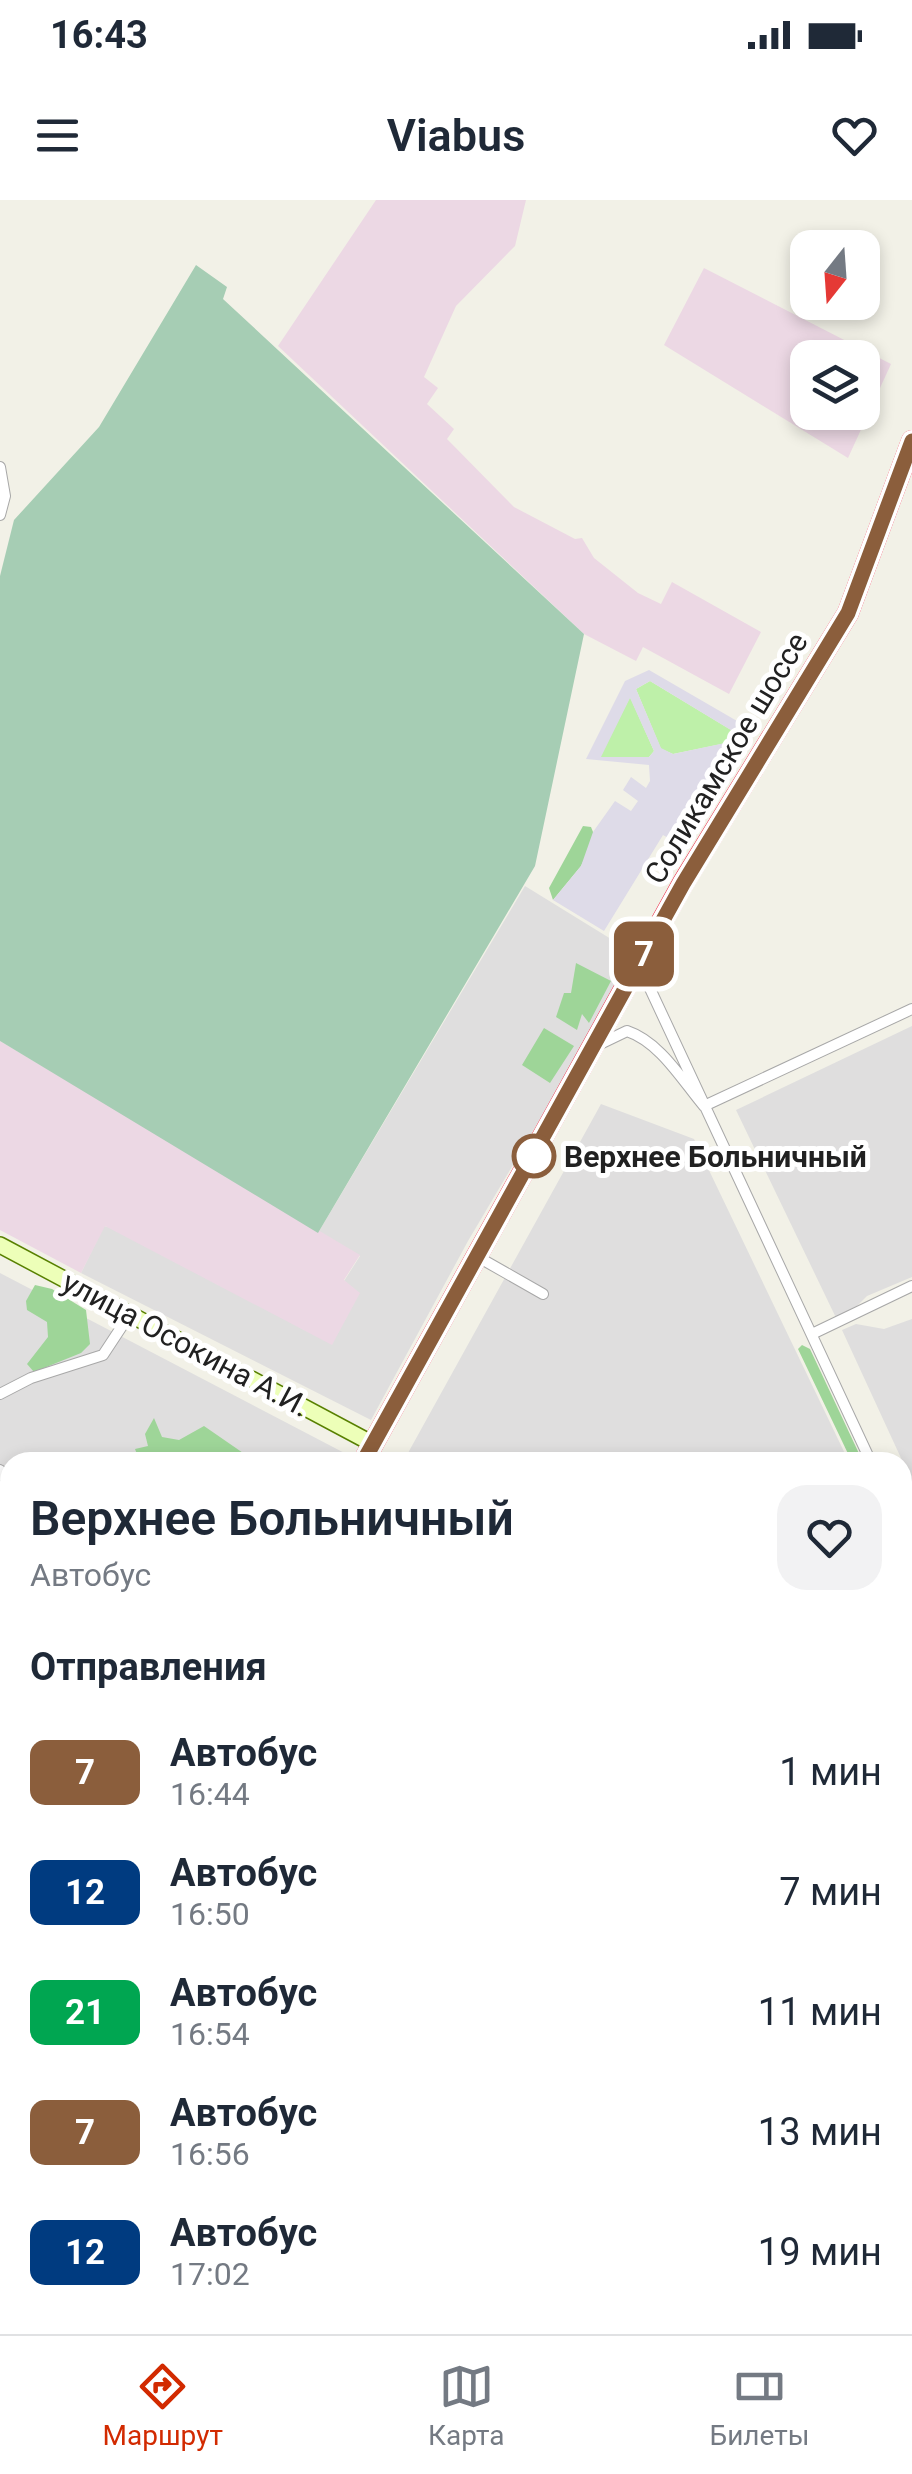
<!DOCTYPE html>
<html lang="ru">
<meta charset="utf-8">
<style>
:root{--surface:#fff;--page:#f2f2f3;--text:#1f2937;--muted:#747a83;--line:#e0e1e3;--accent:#d22a00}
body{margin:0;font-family:Roboto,sans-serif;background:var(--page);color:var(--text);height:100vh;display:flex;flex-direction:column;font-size:38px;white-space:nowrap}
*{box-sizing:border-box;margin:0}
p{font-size:32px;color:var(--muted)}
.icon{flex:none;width:55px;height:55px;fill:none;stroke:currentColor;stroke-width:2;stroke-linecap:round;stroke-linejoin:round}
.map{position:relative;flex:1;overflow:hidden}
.drawer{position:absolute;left:0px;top:1252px;width:912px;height:882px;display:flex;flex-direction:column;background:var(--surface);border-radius:30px 30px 0 0;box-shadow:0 5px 15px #0003}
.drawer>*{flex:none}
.badge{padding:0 20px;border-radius:15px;font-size:35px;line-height:65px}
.needle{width:65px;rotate:197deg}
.fabs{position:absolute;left:790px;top:30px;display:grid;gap:20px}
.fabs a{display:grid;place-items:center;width:90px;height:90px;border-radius:20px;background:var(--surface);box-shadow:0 5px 15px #0003;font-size:50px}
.map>.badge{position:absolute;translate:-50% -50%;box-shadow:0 0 0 5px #fff}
h2{padding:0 30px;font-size:38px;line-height:90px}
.round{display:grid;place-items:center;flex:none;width:105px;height:105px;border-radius:30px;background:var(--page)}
.summary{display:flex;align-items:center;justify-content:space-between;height:170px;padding:0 30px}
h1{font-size:48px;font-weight:600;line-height:75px}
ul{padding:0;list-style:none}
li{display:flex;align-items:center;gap:30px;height:120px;padding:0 30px}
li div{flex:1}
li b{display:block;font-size:38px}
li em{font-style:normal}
li .badge{min-width:110px;font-weight:700;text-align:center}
.status{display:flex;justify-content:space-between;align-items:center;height:70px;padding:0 50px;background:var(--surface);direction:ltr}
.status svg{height:28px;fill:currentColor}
header{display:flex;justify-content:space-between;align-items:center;height:130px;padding:0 30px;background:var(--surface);font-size:45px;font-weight:600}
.tabs{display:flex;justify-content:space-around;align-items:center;height:140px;border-top:2px solid var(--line);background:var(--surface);font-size:28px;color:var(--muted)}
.tabs a{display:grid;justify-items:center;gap:5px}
.tabs .active{color:var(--accent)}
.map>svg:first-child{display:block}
.residential{fill:#dfdede}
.industrial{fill:#ecd8e4;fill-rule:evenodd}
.grass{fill:#bef0a9}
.forest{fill:#9ed598}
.cemetery{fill:#a6cdb4}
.plaza{fill:#dedbe8;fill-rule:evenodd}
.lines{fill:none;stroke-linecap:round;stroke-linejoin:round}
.street-casing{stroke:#a8a8a8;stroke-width:12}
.secondary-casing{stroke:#588000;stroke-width:18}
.highway-casing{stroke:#eb1937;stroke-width:22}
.street{stroke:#fff;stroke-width:10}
.secondary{stroke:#edffb8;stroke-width:15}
.highway{stroke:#ef8a89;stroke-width:20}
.line-casing{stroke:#fff;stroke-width:22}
.line{stroke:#8b5e3c;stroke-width:15}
.stop-dot{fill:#fff;stroke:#8b5e3c;stroke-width:5}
.labels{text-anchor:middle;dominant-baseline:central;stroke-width:10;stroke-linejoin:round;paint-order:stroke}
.street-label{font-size:30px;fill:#212121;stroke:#fff}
.stop-label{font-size:30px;font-weight:bold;fill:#212121;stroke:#fff;text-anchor:start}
</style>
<div class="status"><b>16:43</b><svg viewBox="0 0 49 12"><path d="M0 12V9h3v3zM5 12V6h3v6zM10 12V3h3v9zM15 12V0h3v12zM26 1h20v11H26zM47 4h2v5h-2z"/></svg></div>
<header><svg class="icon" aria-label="menu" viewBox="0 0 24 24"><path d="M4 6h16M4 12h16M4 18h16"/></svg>Viabus<svg class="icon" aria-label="heart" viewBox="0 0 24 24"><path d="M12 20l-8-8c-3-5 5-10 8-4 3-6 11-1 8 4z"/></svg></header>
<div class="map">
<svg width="912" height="2134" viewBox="0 0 912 2134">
<rect width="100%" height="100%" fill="#f2f1e7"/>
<path class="residential" d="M525 686 637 755 468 1041 371 1220 81 1073 104 1026 344 1081 360 1056 318 1033Z
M912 826V1077L867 1096 839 1124 736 910Z
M601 904 694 939 849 1262H403Z
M0 1073 354 1258 352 1262H10V1488L0 1492Z
M912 1119V1282L842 1130 856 1124 884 1129Z
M912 1493V1887L903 1891 902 1497Z
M10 1526V1835L0 1815V1531Z
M10 1935V2125H468L449 2134H0V1939Z
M912 1947V2134H525L543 2125H902L903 1952Z"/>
<path class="industrial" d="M376 0H526L515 46 456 106 424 177 438 188 427 204 454 229 447 239 514 307 575 339 582 338 594 358 638 393 661 404 672 382 761 432 729 494 643 447 636 461 584 434 278 146Z
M704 68 891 164 848 258 664 145ZM808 158H862V212H808Z
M0 841 360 1055 344 1080 360 1093 332 1145 105 1026 81 1073 0 1030Z"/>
<path class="grass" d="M650 481 746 539 673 554 661 549 636 489Z
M630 497 654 551 649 557H600Z"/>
<path class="forest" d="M583 626 591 627 595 637 581 666 553 700 549 688Z
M576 763 611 781 589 823 582 814 577 830 556 817 564 793H571Z
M544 828 574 846 550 883 522 865Z
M35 1085 52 1089 86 1110 90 1144 81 1153 34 1172 27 1164 48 1137 47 1122 27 1110 26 1101Z
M802 1145 810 1149 863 1262H852L798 1149Z
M154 1218 162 1237 179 1240 204 1226 246 1255 247 1262H140L135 1249 148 1246 145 1234Z"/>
<path class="cemetery" d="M196 65 227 87 223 99 584 434 535 666 318 1033 0 841V376L14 320 99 227Z"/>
<path class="plaza" d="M649 470 756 532 686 648 663 635 604 731 553 700 581 666 593 632 615 601 631 611 638 601 623 590 631 577 646 588 650 581 649 565 586 559 625 481ZM650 481 744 538V539L673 554 661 548 636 489ZM630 498 654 551 649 557H601Z"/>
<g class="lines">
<defs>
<path id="street" d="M0 267 5 296 0 315
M639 765 871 1262
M600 844 627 831C660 842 682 880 704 906L912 809
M478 1057 543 1094
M812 1134 912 1086
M0 1194 31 1178 103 1155 130 1114
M0 1270 10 1286
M0 1314 10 1308
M902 1330 912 1351
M902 1483 912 1478
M0 1508 10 1503
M0 1847 10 1872"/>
<path id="secondary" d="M0 1045 373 1244
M902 1924 912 1919
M466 2134 484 2125"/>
<path id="highway" d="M363 1262 683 683 848 413 912 241
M0 1921 10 1906"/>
</defs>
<use href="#street" class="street-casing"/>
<use href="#secondary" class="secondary-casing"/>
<use href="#highway" class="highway-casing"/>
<use href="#street" class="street"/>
<use href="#secondary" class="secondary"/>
<use href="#highway" class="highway"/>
</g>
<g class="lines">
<defs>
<path id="line" d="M363 1262 683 684 848 413 912 241"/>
</defs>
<use href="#line" class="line-casing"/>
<use href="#line" class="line"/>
</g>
<circle class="stop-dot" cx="534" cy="956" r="20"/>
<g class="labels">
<g class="street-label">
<text transform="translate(726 558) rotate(-59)">Соликамское шоссе</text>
<text transform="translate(186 1144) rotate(28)">улица Осокина А.И.</text>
</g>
<g class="stop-label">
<text x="564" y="956">Верхнее Больничный</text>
</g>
</g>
</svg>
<div class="fabs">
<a><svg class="needle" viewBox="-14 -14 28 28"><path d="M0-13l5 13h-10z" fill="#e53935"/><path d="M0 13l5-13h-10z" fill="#747a83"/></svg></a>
<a><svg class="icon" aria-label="layers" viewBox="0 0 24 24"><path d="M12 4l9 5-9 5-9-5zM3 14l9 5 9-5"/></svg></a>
</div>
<b class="badge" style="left:644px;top:754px;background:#8b5e3c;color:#fff">7</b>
<section class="drawer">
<div class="summary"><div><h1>Верхнее Больничный</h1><p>Автобус</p></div><a class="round"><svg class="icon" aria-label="heart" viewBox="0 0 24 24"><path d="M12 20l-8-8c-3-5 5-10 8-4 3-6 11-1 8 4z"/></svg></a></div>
<h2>Отправления</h2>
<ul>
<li><span class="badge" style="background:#8b5e3c;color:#fff">7</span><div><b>Автобус</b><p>16:44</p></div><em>1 мин</em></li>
<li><span class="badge" style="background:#003b80;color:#fff">12</span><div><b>Автобус</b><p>16:50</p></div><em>7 мин</em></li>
<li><span class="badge" style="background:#00a651;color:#fff">21</span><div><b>Автобус</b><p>16:54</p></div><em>11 мин</em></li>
<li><span class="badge" style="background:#8b5e3c;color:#fff">7</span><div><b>Автобус</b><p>16:56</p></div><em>13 мин</em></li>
<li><span class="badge" style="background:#003b80;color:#fff">12</span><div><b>Автобус</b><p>17:02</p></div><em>19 мин</em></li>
</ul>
</section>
</div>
<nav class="tabs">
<a class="active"><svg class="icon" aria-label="directions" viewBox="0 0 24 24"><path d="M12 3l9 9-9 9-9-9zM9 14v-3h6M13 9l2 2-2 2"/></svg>Маршрут</a>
<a><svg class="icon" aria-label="map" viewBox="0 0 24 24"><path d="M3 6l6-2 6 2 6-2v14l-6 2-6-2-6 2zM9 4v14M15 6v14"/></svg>Карта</a>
<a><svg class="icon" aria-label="tickets" viewBox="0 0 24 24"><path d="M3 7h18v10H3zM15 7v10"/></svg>Билеты</a>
</nav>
